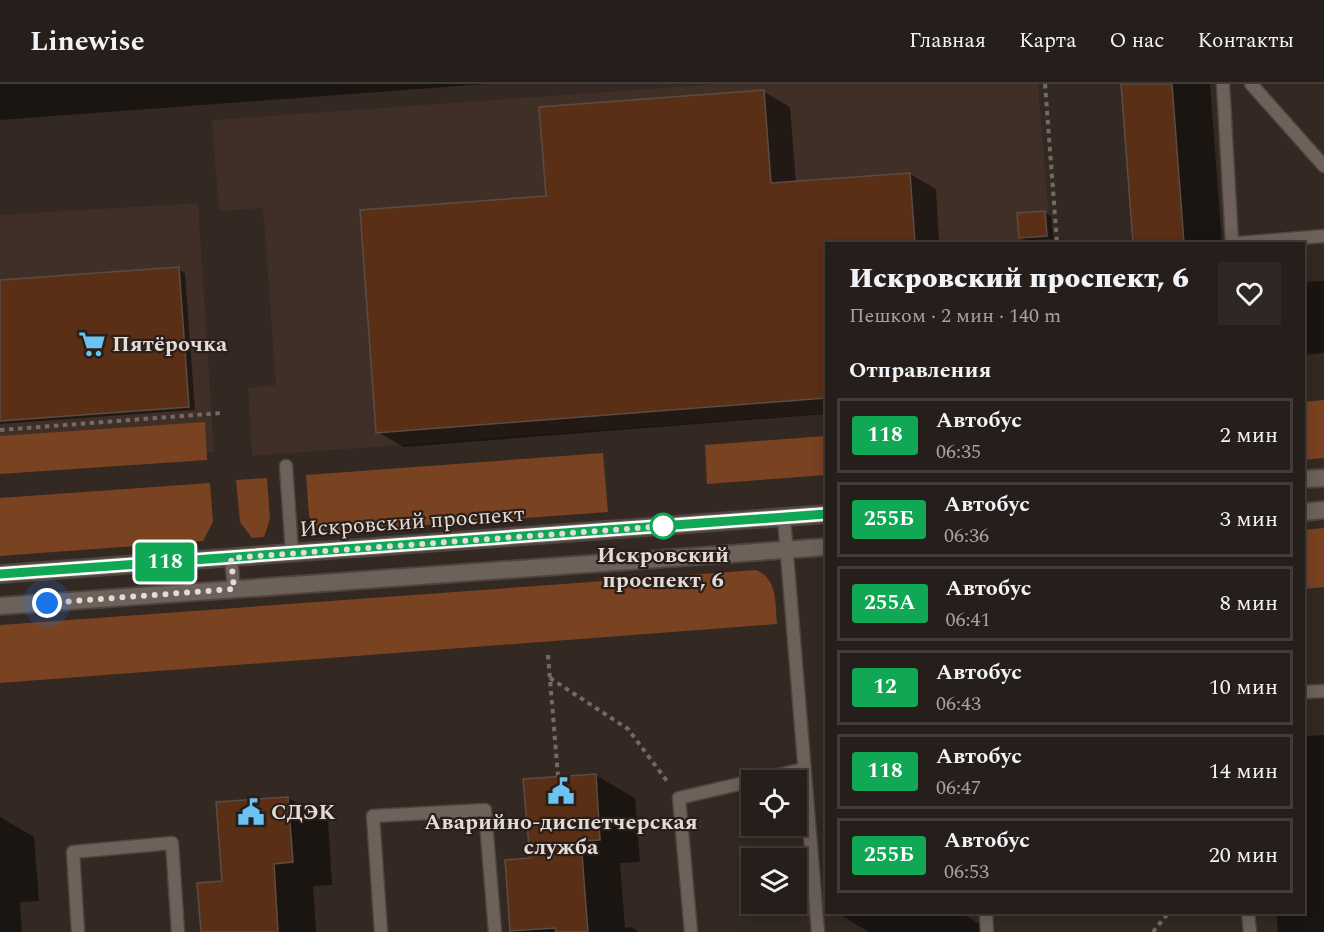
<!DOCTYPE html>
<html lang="ru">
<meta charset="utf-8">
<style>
:root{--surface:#261e1a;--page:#2e2723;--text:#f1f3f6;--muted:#a4a2a2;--line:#423c39}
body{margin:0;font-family:Spectral,serif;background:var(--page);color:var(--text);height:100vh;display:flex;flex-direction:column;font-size:22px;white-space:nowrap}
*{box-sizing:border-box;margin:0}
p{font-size:20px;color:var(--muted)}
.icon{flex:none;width:33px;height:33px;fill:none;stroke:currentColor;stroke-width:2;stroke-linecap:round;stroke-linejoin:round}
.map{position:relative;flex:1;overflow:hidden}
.drawer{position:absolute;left:825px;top:158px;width:480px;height:672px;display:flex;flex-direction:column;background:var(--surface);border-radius:0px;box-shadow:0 3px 15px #0003,0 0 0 2px var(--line)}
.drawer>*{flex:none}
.badge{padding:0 12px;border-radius:4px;font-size:21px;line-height:39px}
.buttons{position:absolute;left:741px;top:686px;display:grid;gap:12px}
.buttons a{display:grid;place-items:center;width:66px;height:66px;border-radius:0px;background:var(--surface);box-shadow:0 3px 15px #0003,0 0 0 2px var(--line);font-size:30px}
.you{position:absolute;width:30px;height:30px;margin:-15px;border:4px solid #fff;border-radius:50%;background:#1a73e8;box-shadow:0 0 0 9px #1a73e833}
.map>.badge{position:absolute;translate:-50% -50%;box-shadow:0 0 0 3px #fff}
h2{padding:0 24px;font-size:22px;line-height:54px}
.round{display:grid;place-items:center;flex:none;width:63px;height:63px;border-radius:0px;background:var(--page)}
.summary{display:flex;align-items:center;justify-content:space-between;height:102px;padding:0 24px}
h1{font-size:28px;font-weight:800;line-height:45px}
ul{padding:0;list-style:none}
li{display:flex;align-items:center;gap:18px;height:75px;margin:0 12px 9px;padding:0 12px;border:3px solid var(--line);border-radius:0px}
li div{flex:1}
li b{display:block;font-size:22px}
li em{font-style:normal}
li .badge{min-width:66px;font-weight:700;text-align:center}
header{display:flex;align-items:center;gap:36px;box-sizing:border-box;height:84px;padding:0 30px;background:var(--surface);border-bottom:2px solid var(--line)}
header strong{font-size:28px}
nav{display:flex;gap:33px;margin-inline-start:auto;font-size:21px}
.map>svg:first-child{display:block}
.built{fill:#402f26}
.green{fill:#794221}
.shadow{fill:#0007}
.building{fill:#5a2f15;stroke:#594d46;stroke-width:1.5}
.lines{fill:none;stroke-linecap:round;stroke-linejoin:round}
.service-casing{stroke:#4e4540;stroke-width:15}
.tertiary-casing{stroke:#4e4540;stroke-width:20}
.path{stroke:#746a65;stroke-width:4;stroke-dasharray:4.5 4.5;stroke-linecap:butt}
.service{stroke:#6d615a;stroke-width:12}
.tertiary{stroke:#6d615a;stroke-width:16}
.line-casing{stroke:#fff;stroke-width:14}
.line{stroke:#10a855;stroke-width:9}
.walk{stroke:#e3dbd7;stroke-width:6;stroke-dasharray:0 10.8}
.stop-dot{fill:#fff;stroke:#10a855;stroke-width:3}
.labels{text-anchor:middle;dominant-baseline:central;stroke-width:4.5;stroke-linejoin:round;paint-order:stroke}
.poi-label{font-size:22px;font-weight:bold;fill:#e3dbd7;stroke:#291e18;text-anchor:start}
.street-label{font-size:22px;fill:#e3dbd7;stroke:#291e18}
.stop-label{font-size:22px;font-weight:bold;fill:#e3dbd7;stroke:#291e18}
</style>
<header>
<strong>Linewise</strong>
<nav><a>Главная</a><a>Карта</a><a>О нас</a><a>Контакты</a></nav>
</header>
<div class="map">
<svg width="1324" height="848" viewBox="0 0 1324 848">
<rect width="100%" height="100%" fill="#332822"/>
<path class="built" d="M718 0H1038L1051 159H826V329L252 372 248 304 276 301 263 124 219 127 212 36Z
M198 119 214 368 0 382V131Z"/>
<path class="green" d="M1324 316V374L1304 376V318Z
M205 338 207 376 0 390V352Z
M826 352V391L707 400 705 361Z
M603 369 608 428 319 449 309 432 306 391Z
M267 394 270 435 264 453 252 454 240 438 236 396Z
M210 399 213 438 203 457 0 472V414Z
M1324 444V503L1304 505V446Z
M756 486C778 495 775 519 777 540L0 599V541Z"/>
<path class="shadow" d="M0 0H486L0 36Z
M1122 0H1210L1222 159H1134Z
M764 8 790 23 796 99 910 90 936 105 939 159H826V330L404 363 378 348 548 113 541 25Z
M1044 128 1051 132 1053 155 1027 157 1020 154Z
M179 185 185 189 195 326 0 340V198Z
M1324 197V269L1304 271V198Z
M1324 651V848H1278L1276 828H1304V652Z
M595 691 635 714 640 778 620 779 625 844 631 843 639 848H515L512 846 531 775Z
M288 714 328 737 332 801 313 802 316 848H203L223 798Z
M0 733 34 753 39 817 20 818 22 848H0Z
M835 828H959L993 848H869Z"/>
<path class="building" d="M1121 0H1172L1184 159H1133Z
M764 6 771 99 910 89 915 159H826V314L376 349 360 126 546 112 539 23Z
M1045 127 1047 152 1019 154 1017 129Z
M179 183 189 323 0 337V196Z
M596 690 600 756 581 757 588 848H556L555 844 510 847 505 776 530 774 523 695Z
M288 713 293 778 274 780 278 848H201L197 799 222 797 216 718Z"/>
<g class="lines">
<defs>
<path id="service" d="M1223 0 1232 159
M1251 0 1324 82
M1239 159 1324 152
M286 382 292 469
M784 434 818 848
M231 474 234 505
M1304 608 1324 607
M757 696 804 685
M986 828 987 848
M1248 828 1250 848
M78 848 73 768 172 759 178 848
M381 848 373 732 485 726 495 848
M691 848 679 714 752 697"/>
<path id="tertiary" d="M1304 395 1324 394
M1304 428 1324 426
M0 490 826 430
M0 522 826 463"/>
</defs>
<use href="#service" class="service-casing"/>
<use href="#tertiary" class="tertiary-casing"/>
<path class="path" d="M1045 0 1057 159
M0 346 221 329
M548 571 558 692
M550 594 628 645 667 697
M1153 848 1169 828"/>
<use href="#service" class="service"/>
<use href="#tertiary" class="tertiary"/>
</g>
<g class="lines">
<defs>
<path id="line" d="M0 490 826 430"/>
</defs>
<use href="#line" class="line-casing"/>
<use href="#line" class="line"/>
<path class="walk" d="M47 519 234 505 231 474 666 442H663"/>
</g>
<defs>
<symbol id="supermarket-bare" viewBox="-9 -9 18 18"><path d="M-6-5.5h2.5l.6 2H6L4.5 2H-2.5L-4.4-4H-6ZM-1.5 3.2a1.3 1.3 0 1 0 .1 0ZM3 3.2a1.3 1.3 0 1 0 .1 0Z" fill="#6bc3f2" stroke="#291e18" stroke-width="2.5" paint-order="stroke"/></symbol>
<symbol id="civic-bare" viewBox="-9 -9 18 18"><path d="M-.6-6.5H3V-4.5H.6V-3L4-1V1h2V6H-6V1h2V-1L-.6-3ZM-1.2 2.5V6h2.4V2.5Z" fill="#6bc3f2" stroke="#291e18" stroke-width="2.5" paint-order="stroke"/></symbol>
</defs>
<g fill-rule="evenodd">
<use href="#supermarket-bare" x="73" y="241" width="38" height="38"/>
<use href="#civic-bare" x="542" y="688" width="38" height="38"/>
<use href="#civic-bare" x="232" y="709" width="38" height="38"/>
</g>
<circle class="stop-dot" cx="663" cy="442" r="12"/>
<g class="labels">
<g class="poi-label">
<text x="112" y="260">Пятёрочка</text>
<text x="271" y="728">СДЭК</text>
<text x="561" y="738" text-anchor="middle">Аварийно-диспетчерская<tspan x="561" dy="25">служба</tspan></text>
</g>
<g class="street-label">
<text transform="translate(412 438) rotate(-4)">Искровский проспект</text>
</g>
<g class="stop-label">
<text x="663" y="471">Искровский<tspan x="663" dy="25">проспект, 6</tspan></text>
</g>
</g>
</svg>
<div class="buttons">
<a><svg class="icon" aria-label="locate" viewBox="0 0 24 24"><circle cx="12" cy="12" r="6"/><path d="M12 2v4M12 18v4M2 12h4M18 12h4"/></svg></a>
<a><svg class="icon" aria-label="layers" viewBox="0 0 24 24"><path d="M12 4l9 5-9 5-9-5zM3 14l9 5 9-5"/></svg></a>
</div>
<div class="you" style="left:47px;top:519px"></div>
<b class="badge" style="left:165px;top:478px;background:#10a855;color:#fff">118</b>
<section class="drawer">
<div class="summary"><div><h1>Искровский проспект, 6</h1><p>Пешком · 2 мин · 140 m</p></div><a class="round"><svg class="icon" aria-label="heart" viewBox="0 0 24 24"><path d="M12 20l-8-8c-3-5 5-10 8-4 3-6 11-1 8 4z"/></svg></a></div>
<h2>Отправления</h2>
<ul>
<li><span class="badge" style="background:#10a855;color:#fff">118</span><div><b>Автобус</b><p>06:35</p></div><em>2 мин</em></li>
<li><span class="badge" style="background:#10a855;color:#fff">255Б</span><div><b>Автобус</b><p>06:36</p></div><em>3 мин</em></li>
<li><span class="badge" style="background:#10a855;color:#fff">255А</span><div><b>Автобус</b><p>06:41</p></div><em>8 мин</em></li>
<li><span class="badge" style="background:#10a855;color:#fff">12</span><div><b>Автобус</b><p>06:43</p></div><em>10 мин</em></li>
<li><span class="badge" style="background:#10a855;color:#fff">118</span><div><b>Автобус</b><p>06:47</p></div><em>14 мин</em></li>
<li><span class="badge" style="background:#10a855;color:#fff">255Б</span><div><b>Автобус</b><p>06:53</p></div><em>20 мин</em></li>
</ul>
</section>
</div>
